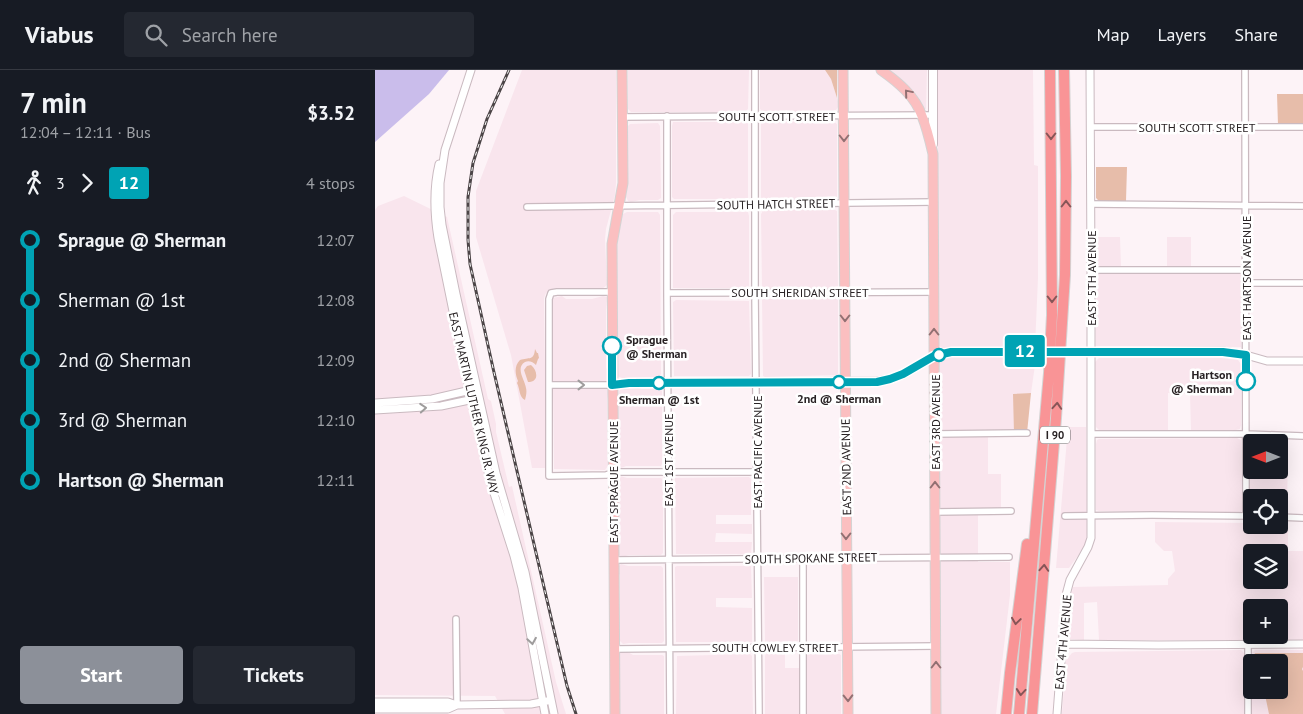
<!DOCTYPE html>
<meta charset="utf-8">
<style>
:root{--surface:#171b24;--page:#242831;--text:#f1f3f6;--muted:#9ea1a6;--line:#363941;--accent:#8c9099}
body{margin:0;font-family:"PT Sans",sans-serif;background:var(--page);color:var(--text);height:100vh;display:flex;flex-direction:column;font-size:19px;white-space:nowrap}
*{box-sizing:border-box;margin:0}
p{font-size:16px;color:var(--muted)}
.icon{flex:none;width:28px;height:28px;fill:none;stroke:currentColor;stroke-width:2;stroke-linecap:round;stroke-linejoin:round}
.map{position:relative;flex:1;overflow:hidden}
.drawer{display:flex;flex-direction:column;background:var(--surface);width:375px}
.drawer>*{flex:none}
.badge{padding:0 10px;border-radius:4px;font-size:18px;line-height:32px}
.needle{width:32px;rotate:270deg}
.tools{position:absolute;left:868px;top:364px;display:grid;gap:10px}
.tools a{display:grid;place-items:center;width:45px;height:45px;border-radius:5px;background:var(--surface);box-shadow:0 5px 20px #0002;font-size:25px}
.map>.badge{position:absolute;translate:-50% -50%;box-shadow:0 0 0 2px #fff}
.legs{display:flex;align-items:center;gap:8px;height:55px;padding:0 20px;font-size:16px}
.legs p{margin-inline-start:auto}
.overview{display:flex;align-items:center;justify-content:space-between;height:85px;padding:0 20px}
h1{font-size:28px;font-weight:800;line-height:38px}
.primary-button{display:flex;gap:10px;margin-top:auto;padding:10px 20px}
.primary-button a{flex:1;height:58px;border-radius:5px;background:var(--accent);color:#fff;font-size:20px;font-weight:800;line-height:58px;text-align:center}
.primary-button a+a{background:var(--page);color:var(--text)}
ul{padding:0 20px;list-style:none}
li{display:flex;align-items:center;gap:18px;height:60px;font-size:19px}
li i{display:grid;place-items:center;width:8px;height:100%;margin:0 6px;background:currentColor}
li i::after{content:'';width:12px;height:12px;margin:-6px;border:4px solid;border-radius:50%;background:var(--surface)}
li p{margin-inline-start:auto}
li:first-child i{background:linear-gradient(#0000 50%,currentColor 0)}
li:last-child i{background:linear-gradient(currentColor 50%,#0000 0)}
header{display:flex;align-items:center;gap:30px;box-sizing:border-box;height:70px;padding:0 25px;background:var(--surface);border-bottom:1px solid var(--line)}
header strong{font-size:24px}
nav{display:flex;gap:28px;margin-inline-start:auto;font-size:18px}
.search{width:350px;height:45px;background:var(--page);display:flex;align-items:center;gap:12px;box-sizing:border-box;padding:0 18px;border-radius:5px;color:var(--muted);font-size:19px}
main{display:flex;flex:1;min-height:0}
.map>svg:first-child{display:block}
.built{fill:#f9e5ed;fill-rule:evenodd}
.green{fill:#e7bdaa}
.water{fill:#cabdeb}
.lines{fill:none;stroke-linecap:round;stroke-linejoin:round}
.minor-casing{stroke:#cabac0;stroke-width:8}
.tertiary-casing{stroke:#cabac0;stroke-width:9}
.secondary-casing{stroke:#cabac0;stroke-width:10}
.primary-casing{stroke:#d4d3d3;stroke-width:11}
.motorway-casing{stroke:#d4d3d3;stroke-width:12}
.minor{stroke:#fff;stroke-width:5.5}
.tertiary{stroke:#fff;stroke-width:7}
.secondary{stroke:#fff;stroke-width:8}
.primary{stroke:#fbbfc0;stroke-width:9}
.motorway{stroke:#f99496;stroke-width:10}
.rail-casing{stroke:#4c4547;stroke-width:3}
.rail{stroke:#fff;stroke-width:1;stroke-dasharray:4;stroke-linecap:butt}
.tertiary-bridge-casing{stroke:#cabac0;stroke-width:9;stroke-linecap:butt}
.tertiary-bridge{stroke:#fff;stroke-width:7}
.oneway{stroke:#927072}
.oneway2{stroke:#865557}
.oneway3{stroke:#9e9c9c}
.line-1-casing{stroke:#fff;stroke-width:11}
.line-1{stroke:#00a3b4;stroke-width:8}
.stop-1-dot{fill:#fff;stroke:#00a3b4;stroke-width:2.5}
.labels{text-anchor:middle;dominant-baseline:central;stroke-width:5;stroke-linejoin:round;paint-order:stroke}
.shield{fill:#fff;stroke:#686466;stroke-width:1}
.shield-label{font-size:11px;font-weight:bold;fill:#282224}
.street-label{font-size:12px;fill:#282224;stroke:#fff}
.stop-label{font-size:12px;font-weight:bold;fill:#282224;stroke:#fff}
</style>
<header>
<strong>Viabus</strong>
<div class="search"><svg class="icon" aria-label="search" viewBox="0 0 24 24"><circle cx="10" cy="10" r="6"/><path d="M15 15l6 6"/></svg>Search here</div>
<nav><a>Map</a><a>Layers</a><a>Share</a></nav>
</header>
<main>
<section class="drawer">
<div class="overview"><div><h1>7 min</h1><p>12:04 – 12:11 · Bus</p></div><b>$3.52</b></div>
<div class="legs"><svg class="icon" aria-label="walk" viewBox="0 0 24 24"><circle cx="13" cy="4" r="2"/><path d="M13 8l-2 6 4 7M11 14l-3 7M7 12l3-4h3l4 4"/></svg>3<svg class="icon" aria-label="forward" viewBox="0 0 24 24"><path d="M9 5l7 7-7 7"/></svg><b class="badge" style="background:#00a3b4;color:#fff">12</b><p>4 stops</p></div>
<ul>
<li><i style="color:#00a3b4"></i><b>Sprague @ Sherman</b><p>12:07</p></li>
<li><i style="color:#00a3b4"></i><span>Sherman @ 1st</span><p>12:08</p></li>
<li><i style="color:#00a3b4"></i><span>2nd @ Sherman</span><p>12:09</p></li>
<li><i style="color:#00a3b4"></i><span>3rd @ Sherman</span><p>12:10</p></li>
<li><i style="color:#00a3b4"></i><b>Hartson @ Sherman</b><p>12:11</p></li>
</ul>
<div class="primary-button"><a>Start</a><a>Tickets</a></div>
</section>
<div class="map">
<svg width="928" height="644" viewBox="0 0 928 644">
<rect width="100%" height="100%" fill="#fdf3f7"/>
<path class="built" d="M147 0H241V113L240 125 231 159 230 169 232 215 227 219 175 220 171 223 169 228 170 297 172 302V307L177 308 178 228 187 226 191 229H217L228 226 232 227V229L231 239V297L233 302V324L232 329V388L234 393 233 396 230 400 179 399 178 318H172L170 398H157L136 285 101 167V121Z
M253 0H374L373 39 370 42H256L253 39Z
M385 0H450L456 9 463 31V37L461 40 458 41 388 42 385 39Z
M512 0H552L551 39H548Z
M562 0H658L659 95 663 96V208L660 277 568 278 564 276Z
M458 51 462 54V128L458 130 390 131 388 130 386 127V53L388 52Z
M298 52H370L373 53V129H299L297 127V56Z
M283 53 285 56 286 128 283 130H265L256 132 253 131 251 127 253 108V56L255 54Z
M29 126 72 147 113 329 116 331 121 354V362L134 417 137 416 181 612 191 644H130L120 626 0 625V140L3 136Z
M389 139H458L462 141 463 216 462 218 389 219 387 218 386 144Z
M252 142H283L285 145 286 304 285 307 247 308 242 306 241 302 243 296 242 219 240 211 242 206V165L246 145Z
M301 142H373L374 146V217L373 218H298V145Z
M719 167H745L746 197H792V167H816V204H866V277L721 276Z
M461 228 463 230V305L390 307 388 306 387 229Z
M301 230 374 231 376 304 374 306H299L298 232Z
M662 281 656 323 639 324V363H613V404H626V438L603 439V492H635V525L621 644H561L559 286 576 282Z
M724 288H846L863 290 866 294V355L865 359 861 360H816L815 324 793 323V360H724L721 357 720 292Z
M263 318 267 319H284L287 321V394L286 396H251L246 398 244 397 242 393 243 388V347L244 321 246 319Z
M693 357H711L712 464 711 472 708 479 694 498H681Z
M862 368 866 370V372L867 440 866 442 863 443 724 441 721 440V374L722 370 724 369Z
M878 368H913L912 445H904V428H876V444L874 442 875 372ZM876 372H904V400H876Z
M245 406 252 408H286L288 410V483L286 485H254L247 487 243 484V480L244 475V422L242 417V409Z
M374 407 376 409V445H341V454H377V464L341 463 340 472H377L376 484H301L300 408Z
M780 452 876 453V455H904V454H913V481H928V570H724L722 532 709 533V570L694 569 693 566 695 532 698 517 793 515V509L800 501 797 481H789L780 472ZM904 482V510H876V482ZM876 538H904V565H876Z
M246 494 253 496H286L288 498 289 571 287 573H254L248 574 244 570 245 563V506L243 500 244 496Z
M302 496H376L377 528H341V537L377 538V572H301L300 497Z
M389 507H423V571L390 572Z
M866 580 869 583V644H687L691 590 697 583 700 582Z
M880 580H928V644H877V620H904V592H877V583Z
M247 581 253 582 258 585H287L289 586V644H244L245 638V593L243 587 245 583Z
M375 584 377 586 378 644H301L302 586Z
M391 584H410V598H424V644H390V586Z
M433 584H464L466 585V644H432V585Z"/>
<path class="green" d="M450 0H462V28L456 9Z
M902 24H928V55H903Z
M721 97H752L751 131H724L721 128Z
M160 279 162 283H163L164 288 163 289 161 295C158 292 154 290 150 292 140 298 150 310 151 318 152 322 151 326 150 330 144 327 145 319 142 313L143 311C140 304 139 296 145 290 154 287 159 291 160 279Z
M156 295C163 301 164 312 153 312L149 300 152 296Z
M656 323 652 363H639L638 324Z
M880 583H928V597L927 599 928 601V644H894L889 620H904V592H879V585Z"/>
<path class="water" d="M0 0H74L54 24 0 72Z"/>
<g class="lines">
<defs>
<path id="minor" d="M380 0V223L384 644
M870 0 871 446
M292 46V223L295 644
M247 47 558 45
M715 57H928
M716 134 928 136
M152 137 558 132
M716 200H870
M870 213H928
M237 222H182L176 223 174 229V406L231 405 244 402H383
M292 223 559 222
M174 315H237
M560 364 652 363
M716 364H871L928 366
M560 442 636 441
M690 446 777 445 876 446
M904 447 928 448
M428 488V644
M238 490 634 487
M81 549 82 635
M873 574V644
M240 579 561 576"/>
<path id="tertiary" d="M96 0 70 80 65 113V137L67 155 81 224 121 403 150 502 179 644
M64 94C58 119 59 143 63 168L96 329 116 414 139 486 147 518 170 644
M702 282 848 281 871 285 892 291H928
M237 315 254 313 502 311 515 309 528 305 559 286 576 282 662 281
M0 333 57 329 96 320
M0 340 66 336 99 329
M686 574 783 575 928 574
M0 632H73L82 635 156 634 172 631
M0 639H73L82 635
M682 644 691 525 695 510 713 477 716 468V200L715 0"/>
<path id="secondary" d="M558 0V74"/>
<path id="primary" d="M468 0 473 644
M506 0C523 12 540 26 547 46 552 58 555 71 558 84L561 644
M240 644 237 174 248 113 247 0"/>
<path id="motorway" d="M631 644 635 603 652 474
M644 644 674 303 677 245 675 0
M657 644 681 348 690 205 691 106 689 0"/>
</defs>
<use href="#minor" class="minor-casing"/>
<use href="#tertiary" class="tertiary-casing"/>
<use href="#secondary" class="secondary-casing"/>
<use href="#primary" class="primary-casing"/>
<use href="#motorway" class="motorway-casing"/>
<use href="#minor" class="minor"/>
<use href="#tertiary" class="tertiary"/>
<use href="#secondary" class="secondary"/>
<use href="#primary" class="primary"/>
<use href="#motorway" class="motorway"/>
<defs>
<path id="rail" d="M134 0 112 49 98 93 93 127V170L95 194 118 298 192 616 201 644"/>
</defs>
<use href="#rail" class="rail-casing"/>
<use href="#rail" class="rail"/>
<defs>
<path id="tertiary-bridge" d="M662 281 702 282"/>
</defs>
<use href="#tertiary-bridge" class="tertiary-bridge-casing"/>
<use href="#tertiary-bridge" class="tertiary-bridge"/>
</g>
<defs><path id="oneway-chevron" d="M-2-3.5L2.5 0L-2 3.5" fill="none" stroke-width="1.6" stroke-linecap="round" stroke-linejoin="round" transform="scale(1.25)"/></defs>
<g class="oneway">
<use href="#oneway-chevron" transform="translate(533 23) rotate(-130)"/>
<use href="#oneway-chevron" transform="translate(469 68) rotate(90)"/>
<use href="#oneway-chevron" transform="translate(470 248) rotate(90)"/>
<use href="#oneway-chevron" transform="translate(559 262) rotate(-90)"/>
<use href="#oneway-chevron" transform="translate(560 415) rotate(-90)"/>
<use href="#oneway-chevron" transform="translate(471 466) rotate(90)"/>
<use href="#oneway-chevron" transform="translate(561 595) rotate(-90)"/>
<use href="#oneway-chevron" transform="translate(473 628) rotate(89)"/>
</g>
<g class="oneway2">
<use href="#oneway-chevron" transform="translate(676 66) rotate(90)"/>
<use href="#oneway-chevron" transform="translate(691 134) rotate(-90)"/>
<use href="#oneway-chevron" transform="translate(677 229) rotate(90)"/>
<use href="#oneway-chevron" transform="translate(682 336) rotate(-86)"/>
<use href="#oneway-chevron" transform="translate(669 498) rotate(-86)"/>
<use href="#oneway-chevron" transform="translate(641 551) rotate(98)"/>
<use href="#oneway-chevron" transform="translate(646 622) rotate(95)"/>
</g>
<g class="oneway3">
<use href="#oneway-chevron" transform="translate(206 315)"/>
<use href="#oneway-chevron" transform="translate(48 338) rotate(-4)"/>
<use href="#oneway-chevron" transform="translate(157 571) rotate(81)"/>
</g>
<g class="lines">
<defs>
<path id="line-1" d="M237 276V315L254 313 502 312 515 309 528 304 559 286 576 282H848L871 285V311"/>
</defs>
<use href="#line-1" class="line-1-casing"/>
<use href="#line-1" class="line-1"/>
</g>
<g class="stop-1-dot">
<circle cx="237" cy="276" r="9"/>
<circle cx="564" cy="285" r="6"/>
<circle cx="871" cy="311" r="9"/>
<circle cx="464" cy="312" r="6"/>
<circle cx="284" cy="313" r="6"/>
</g>
<g class="labels">
<rect class="shield" x="665" y="356.5" width="30" height="17" rx="4"/>
<g class="shield-label">
<text x="680" y="365">I 90</text>
</g>
<g class="street-label">
<text x="402" y="46">SOUTH SCOTT STREET</text>
<text x="822" y="57">SOUTH SCOTT STREET</text>
<text transform="translate(401 134) rotate(-1)">SOUTH HATCH STREET</text>
<text transform="translate(716 208) rotate(-90)">EAST 5TH AVENUE</text>
<text transform="translate(871 208) rotate(-90)">EAST HARTSON AVENUE</text>
<text x="425" y="222">SOUTH SHERIDAN STREET</text>
<text transform="translate(99 333) rotate(77)">EAST MARTIN LUTHER KING JR. WAY</text>
<text transform="translate(560 352) rotate(-90)">EAST 3RD AVENUE</text>
<text transform="translate(382 382) rotate(-90)">EAST PACIFIC AVENUE</text>
<text transform="translate(293 390) rotate(-90)">EAST 1ST AVENUE</text>
<text transform="translate(471 397) rotate(-91)">EAST 2ND AVENUE</text>
<text transform="translate(238 412) rotate(-90)">EAST SPRAGUE AVENUE</text>
<text transform="translate(436 488) rotate(-1)">SOUTH SPOKANE STREET</text>
<text transform="translate(688 572) rotate(-85)">EAST 4TH AVENUE</text>
<text x="400" y="577">SOUTH COWLEY STREET</text>
</g>
<g class="stop-label">
<text x="251" y="269" text-anchor="start">Sprague<tspan x="251" dy="14">@ Sherman</tspan></text>
<text x="857" y="304" text-anchor="end">Hartson<tspan x="857" dy="14">@ Sherman</tspan></text>
<text x="464" y="328">2nd @ Sherman</text>
<text x="284" y="329">Sherman @ 1st</text>
</g>
</g>
</svg>
<div class="tools">
<a><svg class="needle" viewBox="-14 -14 28 28"><path d="M0-13l5 13h-10z" fill="#e53935"/><path d="M0 13l5-13h-10z" fill="#9ea1a6"/></svg></a>
<a><svg class="icon" aria-label="locate" viewBox="0 0 24 24"><circle cx="12" cy="12" r="6"/><path d="M12 2v4M12 18v4M2 12h4M18 12h4"/></svg></a>
<a><svg class="icon" aria-label="layers" viewBox="0 0 24 24"><path d="M12 4l9 5-9 5-9-5zM3 14l9 5 9-5"/></svg></a>
<a>+</a>
<a>−</a>
</div>
<b class="badge" style="left:650px;top:281px;background:#00a3b4;color:#fff">12</b>
</div>
</main>
